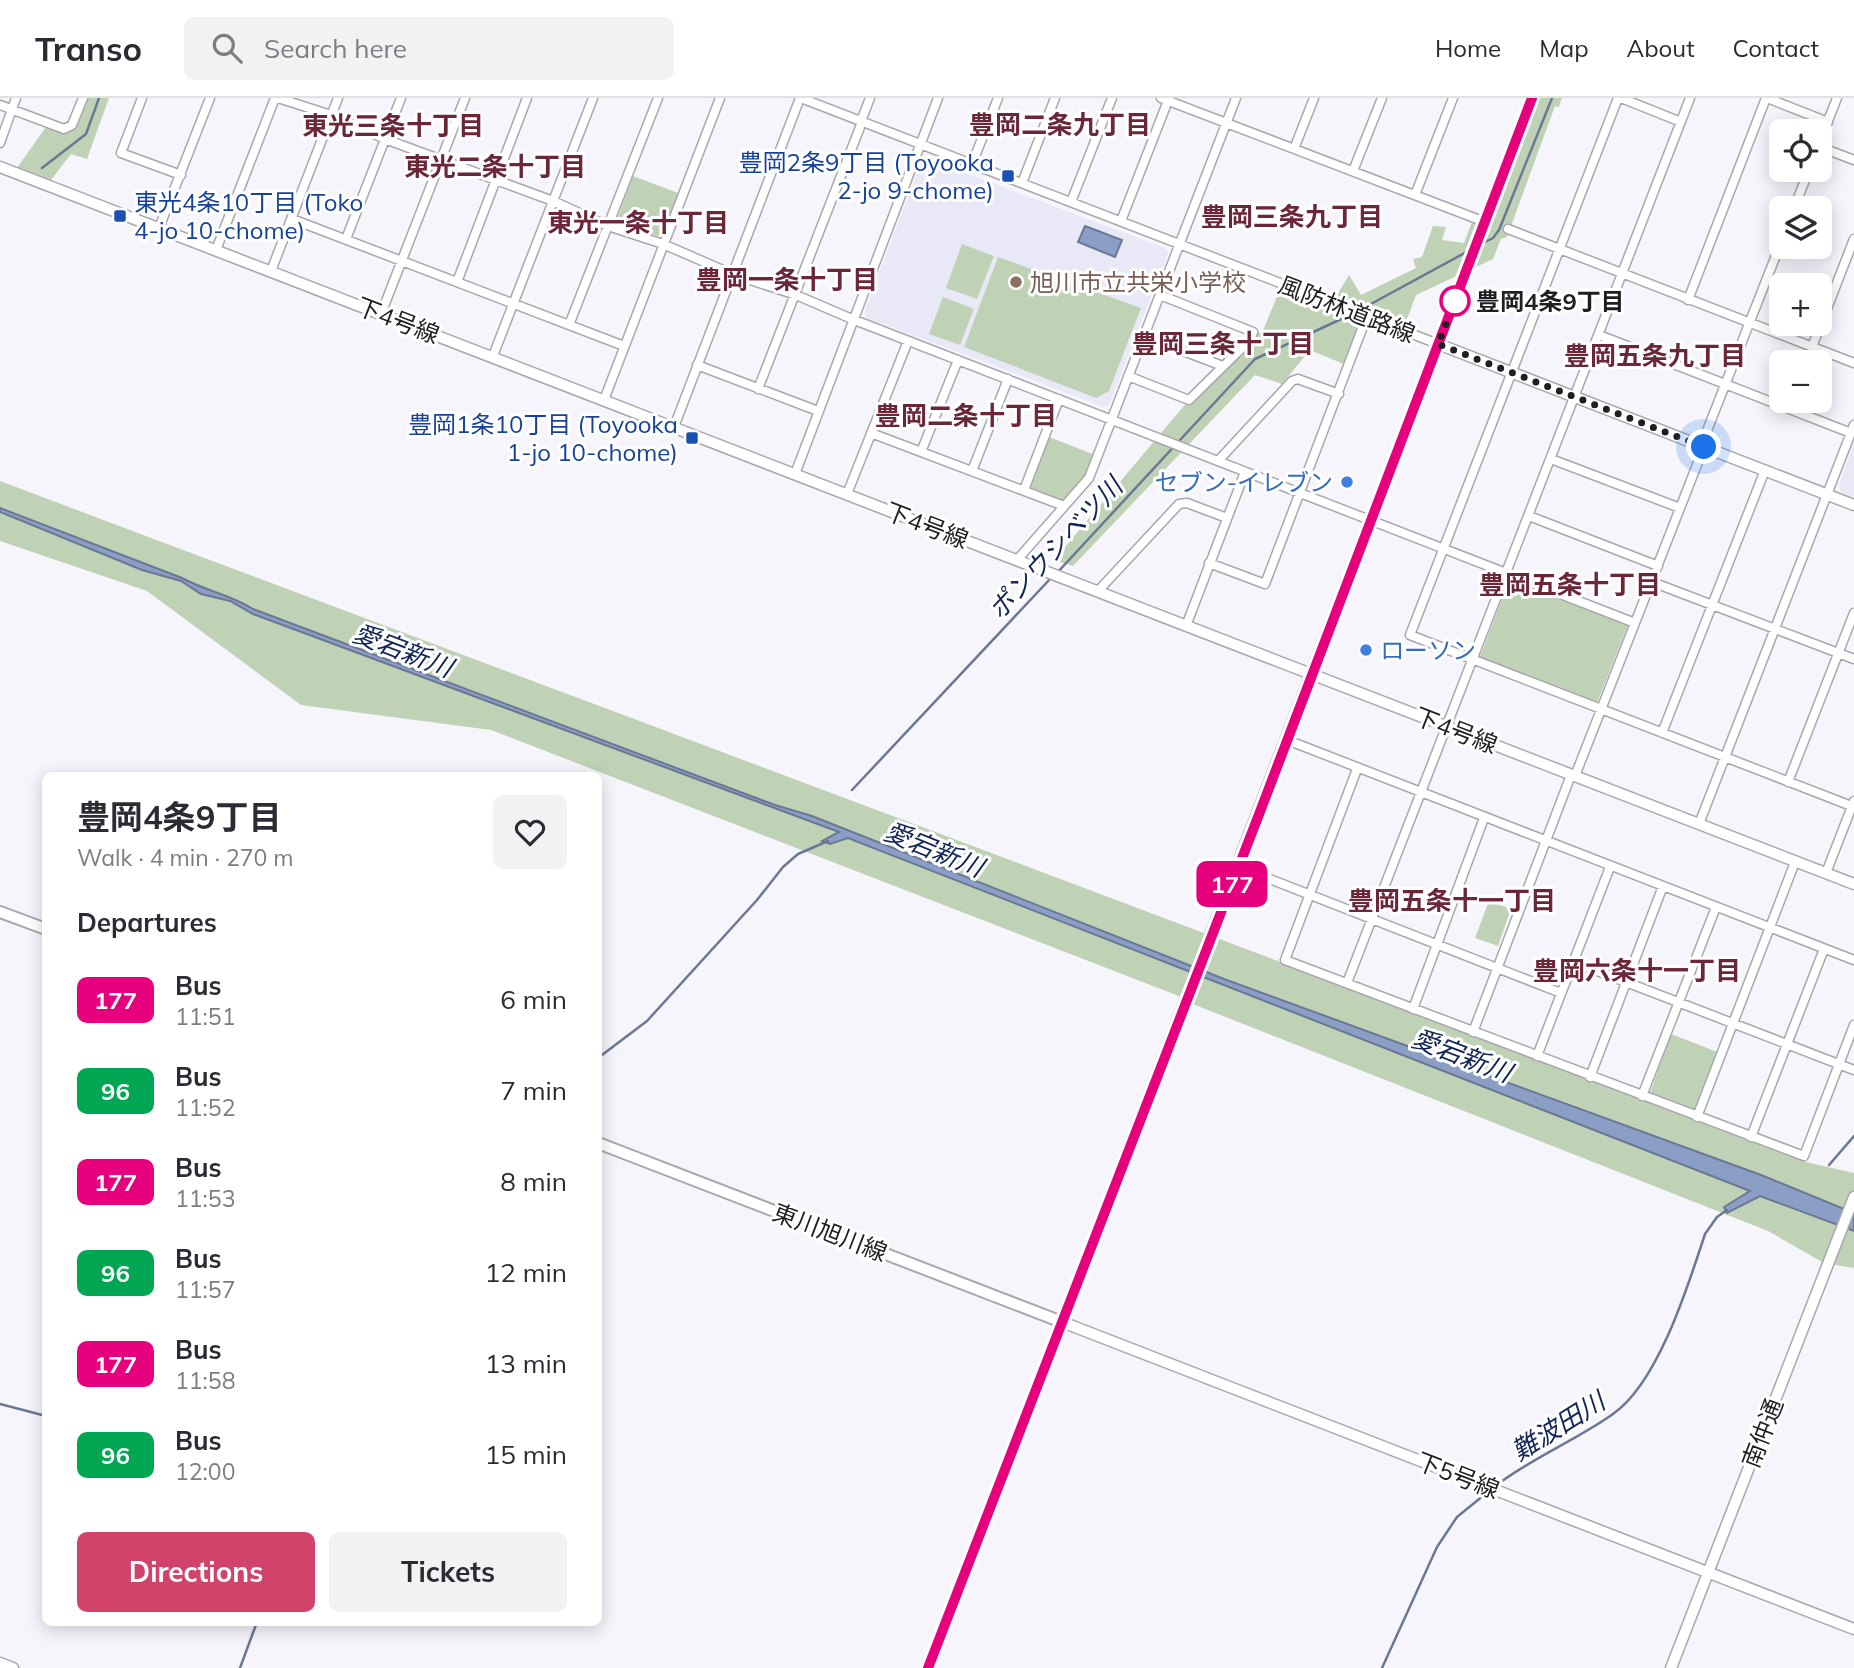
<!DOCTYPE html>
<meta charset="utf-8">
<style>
:root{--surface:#fff;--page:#f2f2f3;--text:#2b2b33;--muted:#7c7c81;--line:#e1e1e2;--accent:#d1436b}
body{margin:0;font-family:Mulish,"Noto Sans JP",sans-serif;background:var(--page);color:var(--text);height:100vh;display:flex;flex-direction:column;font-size:26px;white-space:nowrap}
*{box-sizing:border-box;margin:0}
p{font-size:23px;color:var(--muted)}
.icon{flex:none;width:38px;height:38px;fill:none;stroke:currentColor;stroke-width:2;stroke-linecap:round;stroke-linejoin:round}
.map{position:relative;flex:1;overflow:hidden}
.sheet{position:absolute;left:42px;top:674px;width:560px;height:854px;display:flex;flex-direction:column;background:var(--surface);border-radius:10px;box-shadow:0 4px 18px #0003}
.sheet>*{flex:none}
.badge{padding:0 14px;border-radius:10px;font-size:24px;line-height:46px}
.fabs{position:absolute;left:1769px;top:21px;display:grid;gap:14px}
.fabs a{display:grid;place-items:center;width:63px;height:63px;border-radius:10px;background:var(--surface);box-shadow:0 4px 18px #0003;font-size:35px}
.you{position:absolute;width:35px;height:35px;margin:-18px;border:5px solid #fff;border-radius:50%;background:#1a73e8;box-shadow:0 0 0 10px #1a73e833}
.map>.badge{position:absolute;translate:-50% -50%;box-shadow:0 0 0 4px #fff}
h2{padding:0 35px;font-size:26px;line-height:63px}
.round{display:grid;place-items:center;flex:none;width:74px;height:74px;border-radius:10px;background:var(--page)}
.overview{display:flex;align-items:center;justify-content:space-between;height:119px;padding:0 35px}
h1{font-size:33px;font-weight:700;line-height:52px}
.primary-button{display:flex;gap:14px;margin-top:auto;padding:14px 35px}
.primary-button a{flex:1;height:80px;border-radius:10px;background:var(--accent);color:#fff;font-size:28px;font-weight:700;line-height:80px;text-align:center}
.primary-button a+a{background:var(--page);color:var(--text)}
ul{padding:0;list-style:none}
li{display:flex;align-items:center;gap:21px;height:91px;padding:0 35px}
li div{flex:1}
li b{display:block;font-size:26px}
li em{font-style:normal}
li .badge{min-width:77px;font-weight:700;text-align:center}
header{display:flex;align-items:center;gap:42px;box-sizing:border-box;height:98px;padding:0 35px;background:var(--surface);border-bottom:2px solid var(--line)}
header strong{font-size:33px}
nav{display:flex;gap:38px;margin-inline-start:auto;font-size:24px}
.search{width:490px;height:63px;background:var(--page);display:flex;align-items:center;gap:18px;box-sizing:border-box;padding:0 24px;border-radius:10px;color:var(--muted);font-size:26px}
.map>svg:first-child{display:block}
.built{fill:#e9e8f6}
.green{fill:#bfd2b6}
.water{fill:#8b9ec5;stroke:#6b7894;stroke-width:2}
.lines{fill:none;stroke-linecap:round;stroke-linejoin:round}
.stream{stroke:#6b7894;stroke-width:2.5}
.minor-casing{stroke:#a8a7ae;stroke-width:11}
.tertiary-casing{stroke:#a8a7ae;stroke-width:13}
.secondary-casing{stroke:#a8a7ae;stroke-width:14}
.minor{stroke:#fff;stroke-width:8}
.tertiary{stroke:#fff;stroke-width:10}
.secondary{stroke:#fff;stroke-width:10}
.line-casing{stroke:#fff;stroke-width:16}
.line{stroke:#e6007e;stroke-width:10}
.walk{stroke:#1f1f22;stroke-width:7;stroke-dasharray:0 12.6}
.transit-dot{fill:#1a4fb4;stroke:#fff;stroke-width:2.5}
.education-dot{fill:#8d6e63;stroke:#fff;stroke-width:2.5}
.stop-dot{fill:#fff;stroke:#e6007e;stroke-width:3.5}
.shop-dot{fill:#3f7fe0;stroke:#fff;stroke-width:2.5}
.labels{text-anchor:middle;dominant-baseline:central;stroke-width:6;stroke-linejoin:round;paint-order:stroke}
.transit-label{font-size:24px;fill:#164399;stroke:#fff;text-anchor:end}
.education-label{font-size:24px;fill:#785e54;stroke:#fff;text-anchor:start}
.stop-label{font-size:24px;font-weight:bold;fill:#1f1f22;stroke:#fff;text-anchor:start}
.street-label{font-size:24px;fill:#1f1f22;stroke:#fff}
.shop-label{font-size:24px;fill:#366cbe;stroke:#fff;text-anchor:end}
.neighbourhood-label{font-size:26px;font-weight:bold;fill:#6b2638;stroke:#fff}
.water-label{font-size:26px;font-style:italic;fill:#112656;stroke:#fff}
</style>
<header>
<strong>Transo</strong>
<div class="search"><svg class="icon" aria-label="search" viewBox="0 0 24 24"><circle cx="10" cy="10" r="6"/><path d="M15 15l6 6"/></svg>Search here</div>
<nav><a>Home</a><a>Map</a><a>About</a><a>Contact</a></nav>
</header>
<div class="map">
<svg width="1854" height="1570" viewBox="0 0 1854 1570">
<rect width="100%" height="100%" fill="#f6f5fc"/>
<path class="built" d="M926 60 1165 150 1168 155 1109 307 1104 309 867 220 865 212 922 62Z
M1854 346V399L1841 394 1839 386Z"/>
<path class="green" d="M83 0H109L87 61 71 56 51 82 17 70 48 26 68 31Z
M1532 0H1562L1559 9 1555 8 1507 139 1501 141 1493 161 1416 197 1404 229 1334 202 1349 177 1361 197 1416 170 1413 161 1422 159 1433 128 1446 129 1442 142 1464 145 1472 124H1485Z
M633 78 678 95 664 135 657 138 622 125 618 118Z
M962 146 994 158 977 201 946 190Z
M998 159 1141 210 1109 293 1096 300 964 249Z
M1280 191 1364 223 1346 267 1310 252 1282 286 1255 277 1073 468 1054 462 1189 302 1253 234 1262 235Z
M943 199 974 211 960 247 929 236Z
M1049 339 1095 357 1087 378 1066 403 1029 390Z
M0 383C602 610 1205 833 1806 1064L1854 1075V1170L1824 1165 1768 1133 1190 905 1184 900 491 632 301 607 147 493 0 443Z
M1510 480 1628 527 1597 605 1479 561Z
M1489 803 1511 811 1498 848 1475 840Z
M1671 936 1720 955 1698 1015 1649 998Z"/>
<path class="water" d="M1085 128 1122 142 1115 159 1078 144Z
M0 410 182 480C206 493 231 497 253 511L775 707 812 718 1224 881 1761 1077 1854 1115V1133L1760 1098 1727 1115 1724 1109 1750 1093 848 740 830 746 822 743 839 734 253 516 230 503 201 496 181 483 142 472 0 414Z"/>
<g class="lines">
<path class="stream" d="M42 70 86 36 99 0
M1481 146 1493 140 1499 132 1552 0
M1358 213 1472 151
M1056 476 1255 261 1352 216
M852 692 1051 480
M598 960 647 923 757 802 783 769 798 756 828 743
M1829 1067 1854 1038
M0 1306 46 1318
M1494 1389C1531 1360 1575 1343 1613 1316 1658 1285 1688 1188 1705 1136L1717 1119 1727 1112
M240 1570 257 1524
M1382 1570 1437 1449 1457 1419 1489 1393"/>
<defs>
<path id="minor" d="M142 0 121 55 181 77
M278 0 331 17 385 41 553 103 608 128 663 146 732 176 796 197 852 221 1635 525
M801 0 1438 246
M1161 0 1485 124
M1618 0 1410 537 1854 709
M1621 0 1681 24
M1767 0 1828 24
M0 7 64 31 72 27 83 0
M861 23 870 0
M1820 43 1837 0
M0 45 16 0
M1820 49 1854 62
M1294 51 1314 0
M972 66 998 0
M1353 73 1382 0
M1022 85 1055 0
M1415 97 1453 0
M1071 104 1112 0
M1794 110 1809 72
M292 121 624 248
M1121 123 1169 0
M159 130 210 0
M1508 131 1854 265
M346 141 401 0
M216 152 275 0
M271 173 338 0
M457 184 527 0
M1688 202 1766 0
M381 216 465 0
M569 227 658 0
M1599 237 1851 335
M1144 238 1220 267
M1812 249 1854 141
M493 258 593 0
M697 267 818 313
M1128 278 1189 302 1250 242 1253 234 1160 197
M758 291 862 24
M604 302 720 0
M674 329 800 0
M871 335 1064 408
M1701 348 1782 142
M921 354 958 262
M1551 361 1680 410
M1218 363 1292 283 1298 281 1339 296
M972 373 1008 281
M795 376 938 0
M1024 392 1059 301
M847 396 908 243
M1529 418 1658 468
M1017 462 1089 380 1236 0
M1209 465 1265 486 1367 218
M1652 484 1854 561
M1098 493 1179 406 1187 405 1227 420
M1186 528 1245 374
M1662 635 1765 372
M1287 642 1854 862
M1357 671 1285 862 1804 1058 1854 927
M1575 678 1704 349
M1788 684 1854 515
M1699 726 1854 327
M1239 769 1561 895
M1826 775 1854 703
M1574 864 1854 972
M1347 885 1690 0
M1413 911 1484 720
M1473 934 1571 677
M1537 958 1610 769
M1590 979 1663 788
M1642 998 1716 809
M1697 1019 1795 764
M1751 1039 1824 851"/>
<path id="tertiary" d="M0 69 1854 786
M1438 246 1854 407
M0 1565 13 1570
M928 1570 1062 1224 1854 1531
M1671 1570 1854 1099"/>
<path id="secondary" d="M0 814 46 831
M598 1045 1062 1224 1533 0"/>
</defs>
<use href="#minor" class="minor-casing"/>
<use href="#tertiary" class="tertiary-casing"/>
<use href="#secondary" class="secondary-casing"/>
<use href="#minor" class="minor"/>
<use href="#tertiary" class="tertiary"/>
<use href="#secondary" class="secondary"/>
</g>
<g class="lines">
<defs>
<path id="line" d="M928 1570 1258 719 1532 0"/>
</defs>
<use href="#line" class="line-casing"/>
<use href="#line" class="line"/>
<path class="walk" d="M1455 203 1438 246 1704 349"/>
</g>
<g class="transit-dot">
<rect x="1001" y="71" width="14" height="14" rx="3.5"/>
<rect x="113" y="111" width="14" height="14" rx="3.5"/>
<rect x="685" y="333" width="14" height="14" rx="3.5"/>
</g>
<circle class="education-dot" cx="1016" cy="184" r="7"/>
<circle class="stop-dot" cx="1455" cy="203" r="14"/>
<g class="shop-dot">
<circle cx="1347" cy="384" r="7"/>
<circle cx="1366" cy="552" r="7"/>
</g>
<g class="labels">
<g class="transit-label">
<text x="994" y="64">豊岡2条9丁目 (Toyooka<tspan x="994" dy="28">2-jo 9-chome)</tspan></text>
<text x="134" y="104" text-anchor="start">東光4条10丁目 (Toko<tspan x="134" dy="28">4-jo 10-chome)</tspan></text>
<text x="678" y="326">豊岡1条10丁目 (Toyooka<tspan x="678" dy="28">1-jo 10-chome)</tspan></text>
</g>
<g class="education-label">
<text x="1030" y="184">旭川市立共栄小学校</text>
</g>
<g class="stop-label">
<text x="1476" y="203">豊岡4条9丁目</text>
</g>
<g class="street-label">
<text transform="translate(1347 211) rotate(21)">風防林道路線</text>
<text transform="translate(398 222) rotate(21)">下4号線</text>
<text transform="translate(927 427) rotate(21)">下4号線</text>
<text transform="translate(1456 632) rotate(21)">下4号線</text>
<text transform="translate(830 1134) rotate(21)">東川旭川線</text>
<text transform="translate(1762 1335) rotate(-69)">南仲通</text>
<text transform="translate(1458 1377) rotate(21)">下5号線</text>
</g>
<g class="shop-label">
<text x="1333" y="384">セブン-イレブン</text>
<text x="1380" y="552" text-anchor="start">ローソン</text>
</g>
<g class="neighbourhood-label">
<text x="1060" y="26">豊岡二条九丁目</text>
<text x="393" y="27">東光三条十丁目</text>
<text x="495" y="68">東光二条十丁目</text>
<text x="1292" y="118">豊岡三条九丁目</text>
<text x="638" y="124">東光一条十丁目</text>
<text x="787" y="181">豊岡一条十丁目</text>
<text x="1223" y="245">豊岡三条十丁目</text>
<text x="1655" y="257">豊岡五条九丁目</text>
<text x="966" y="317">豊岡二条十丁目</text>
<text x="1570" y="486">豊岡五条十丁目</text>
<text x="1452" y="802">豊岡五条十一丁目</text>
<text x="1637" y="872">豊岡六条十一丁目</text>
</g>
<g class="water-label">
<text transform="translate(1055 450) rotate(-47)">ポンウシベツ川</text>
<text transform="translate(403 552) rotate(21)">愛宕新川</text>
<text transform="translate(934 751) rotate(22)">愛宕新川</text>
<text transform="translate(1462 957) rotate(21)">愛宕新川</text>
<text transform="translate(1558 1328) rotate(-32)">難波田川</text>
</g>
</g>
</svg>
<div class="fabs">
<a><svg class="icon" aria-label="locate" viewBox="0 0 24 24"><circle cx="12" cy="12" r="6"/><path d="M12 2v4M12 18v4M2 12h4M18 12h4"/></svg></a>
<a><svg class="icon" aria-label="layers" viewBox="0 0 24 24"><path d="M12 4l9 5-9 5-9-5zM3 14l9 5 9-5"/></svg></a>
<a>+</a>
<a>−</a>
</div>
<div class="you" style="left:1704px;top:349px"></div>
<b class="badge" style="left:1232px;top:786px;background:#e6007e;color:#fff">177</b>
<section class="sheet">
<div class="overview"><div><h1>豊岡4条9丁目</h1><p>Walk · 4 min · 270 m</p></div><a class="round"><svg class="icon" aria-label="heart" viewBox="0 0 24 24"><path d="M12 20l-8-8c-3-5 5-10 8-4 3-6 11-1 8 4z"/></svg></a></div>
<h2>Departures</h2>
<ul>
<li><span class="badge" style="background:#e6007e;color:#fff">177</span><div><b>Bus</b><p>11:51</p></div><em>6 min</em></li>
<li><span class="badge" style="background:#00a651;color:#fff">96</span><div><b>Bus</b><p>11:52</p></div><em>7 min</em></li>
<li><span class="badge" style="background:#e6007e;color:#fff">177</span><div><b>Bus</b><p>11:53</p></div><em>8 min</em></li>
<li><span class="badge" style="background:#00a651;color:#fff">96</span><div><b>Bus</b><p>11:57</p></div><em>12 min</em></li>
<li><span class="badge" style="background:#e6007e;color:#fff">177</span><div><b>Bus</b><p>11:58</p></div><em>13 min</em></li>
<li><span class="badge" style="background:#00a651;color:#fff">96</span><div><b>Bus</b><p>12:00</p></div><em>15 min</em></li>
</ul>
<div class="primary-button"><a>Directions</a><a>Tickets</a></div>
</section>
</div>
